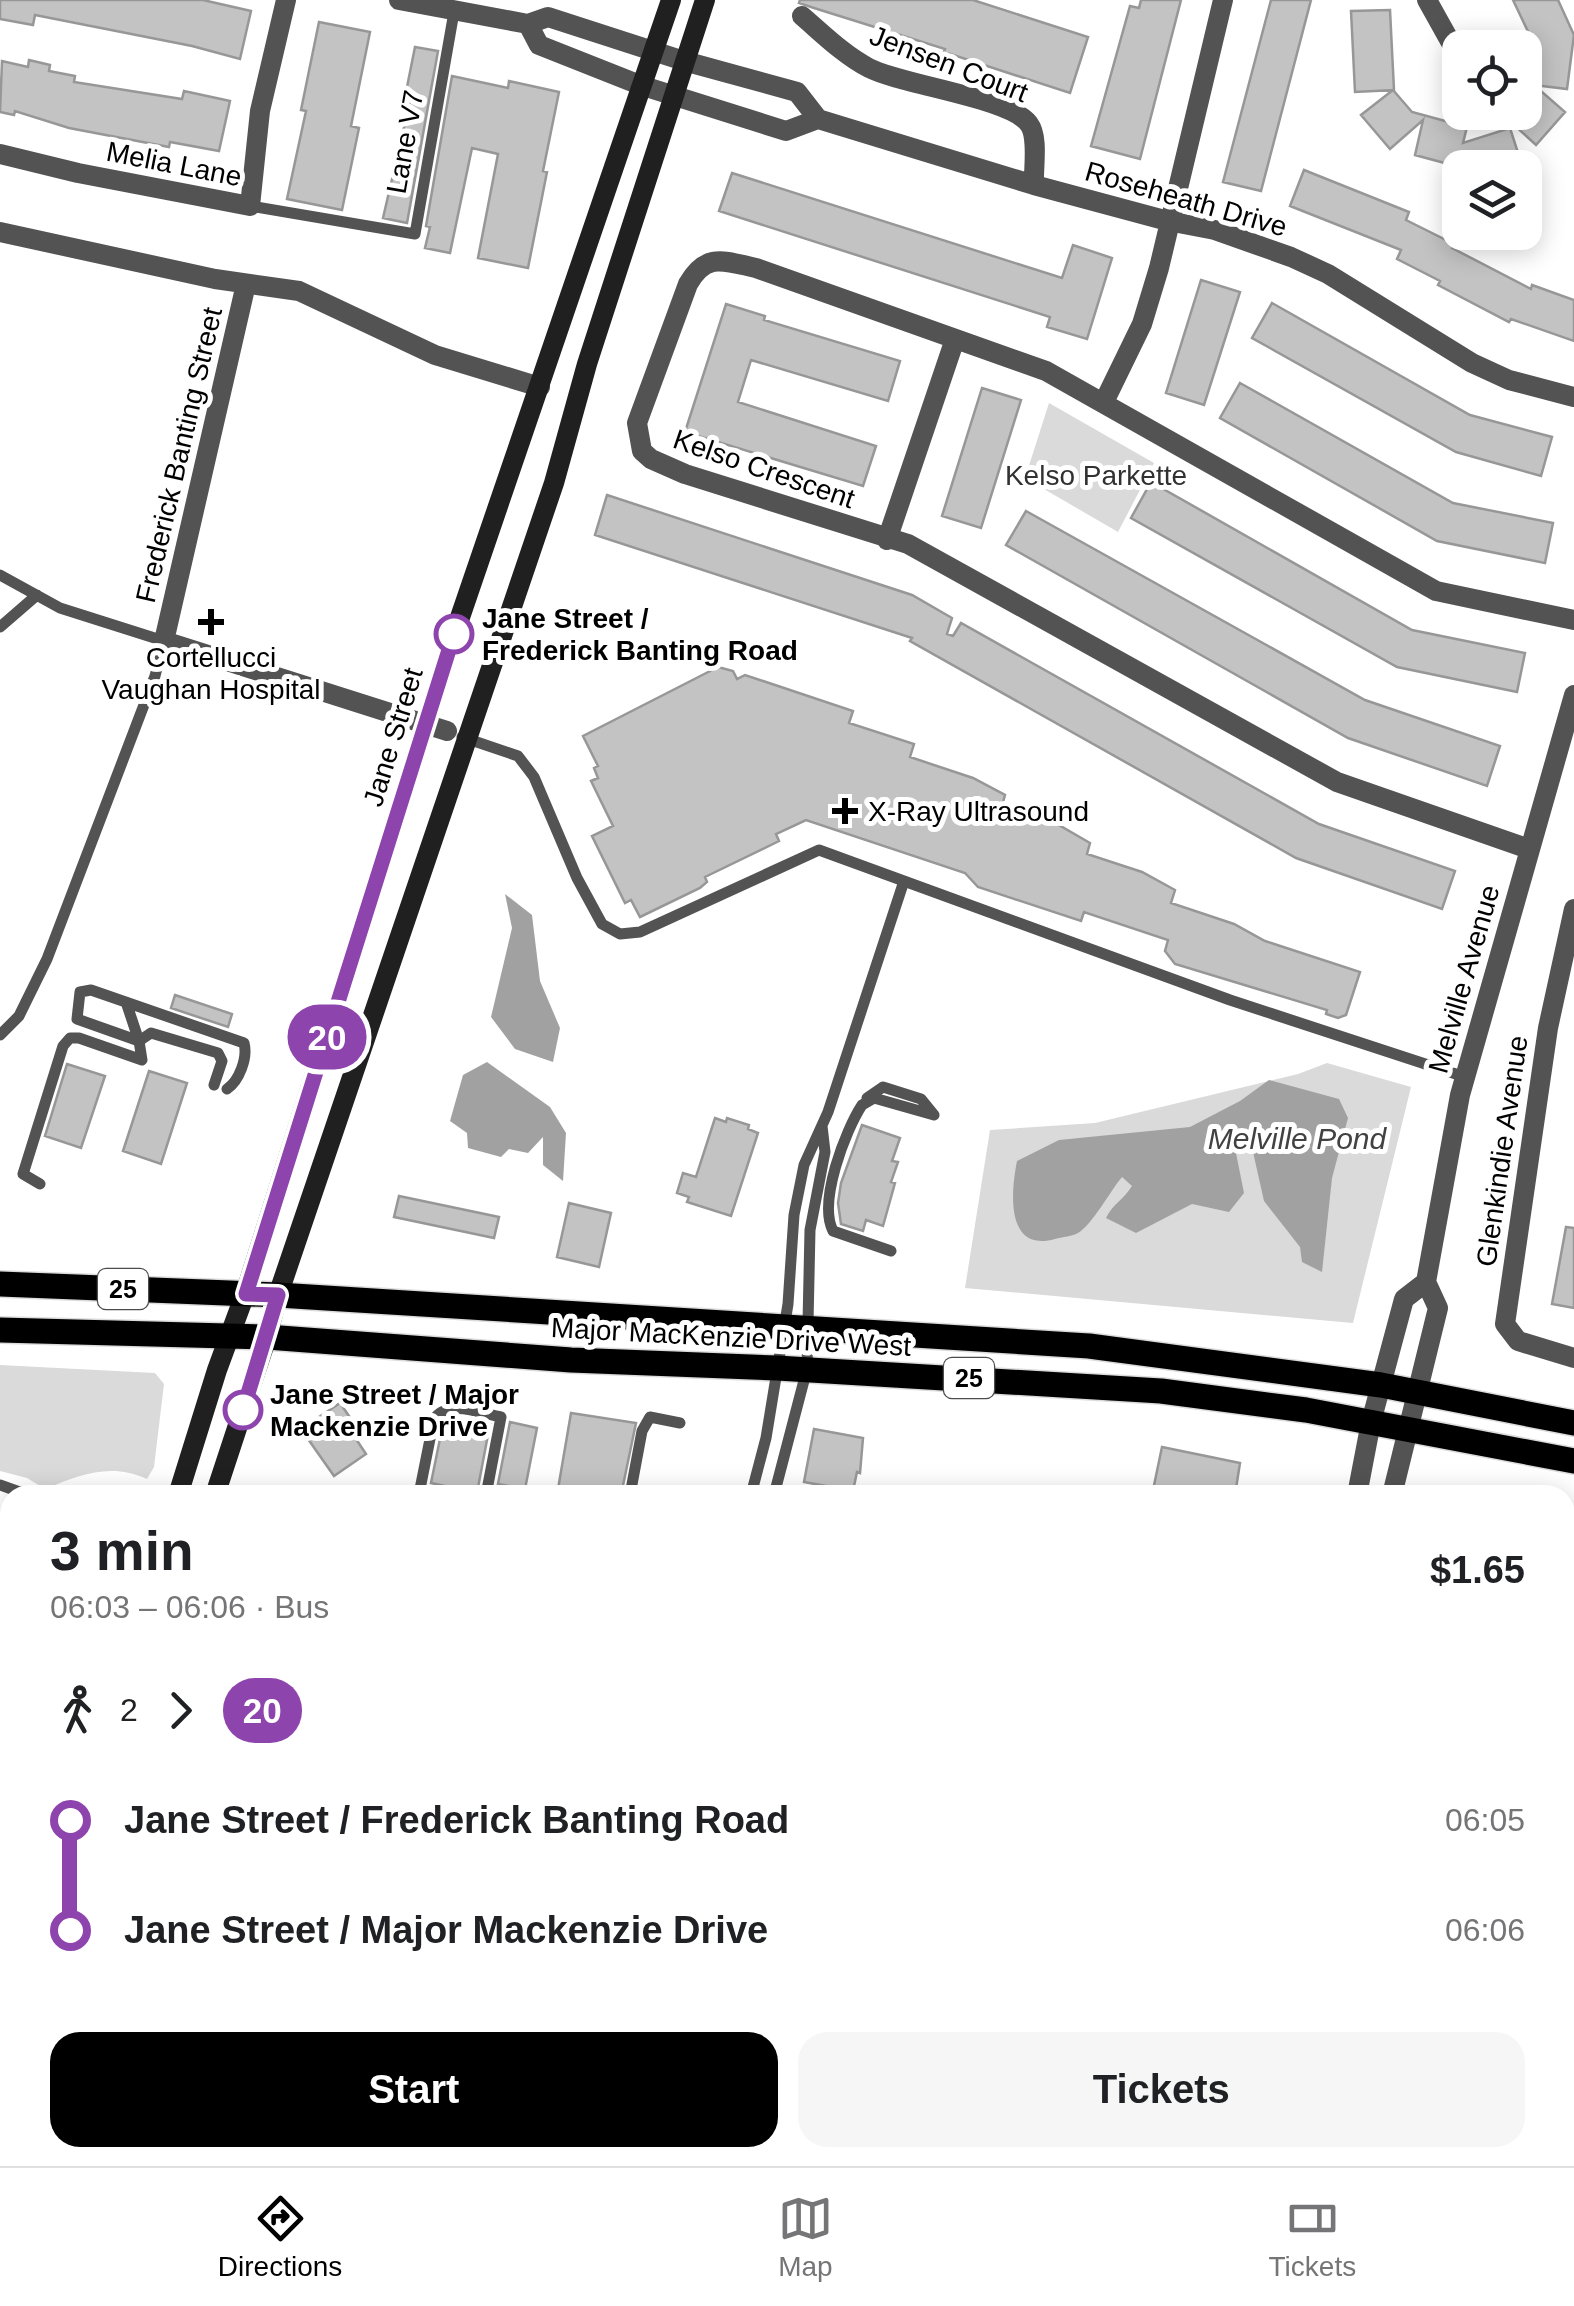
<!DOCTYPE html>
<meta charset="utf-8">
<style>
:root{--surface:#fff;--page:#f6f6f6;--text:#202124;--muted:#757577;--line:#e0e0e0;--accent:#000}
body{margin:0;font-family:Helvetica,sans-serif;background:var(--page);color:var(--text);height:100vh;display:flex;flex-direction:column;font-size:38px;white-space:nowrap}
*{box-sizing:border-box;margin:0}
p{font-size:32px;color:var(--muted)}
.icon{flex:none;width:55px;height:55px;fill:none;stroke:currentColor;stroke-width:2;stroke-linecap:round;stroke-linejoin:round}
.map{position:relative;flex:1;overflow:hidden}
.details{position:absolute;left:0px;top:1485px;width:1575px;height:682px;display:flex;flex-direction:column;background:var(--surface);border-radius:30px 30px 0 0;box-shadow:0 5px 25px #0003}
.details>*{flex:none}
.badge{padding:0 20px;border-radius:32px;font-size:35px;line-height:65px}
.controls{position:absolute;left:1442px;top:30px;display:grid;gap:20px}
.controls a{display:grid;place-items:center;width:100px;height:100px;border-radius:20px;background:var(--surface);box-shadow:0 5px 25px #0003;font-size:50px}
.map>.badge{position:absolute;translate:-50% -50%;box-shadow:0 0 0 5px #fff}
.legs{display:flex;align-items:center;gap:15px;height:110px;padding:0 50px;font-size:32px}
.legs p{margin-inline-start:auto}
.overview{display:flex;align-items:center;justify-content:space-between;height:170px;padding:0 50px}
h1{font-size:55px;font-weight:700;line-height:75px}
.cta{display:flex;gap:20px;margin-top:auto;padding:20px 50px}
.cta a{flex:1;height:115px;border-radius:30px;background:var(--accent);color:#fff;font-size:40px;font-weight:700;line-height:115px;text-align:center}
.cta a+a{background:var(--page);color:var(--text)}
ul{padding:0 50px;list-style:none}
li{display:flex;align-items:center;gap:35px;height:110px;font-size:38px}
li i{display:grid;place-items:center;width:15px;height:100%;margin:0 12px;background:currentColor}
li i::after{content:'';width:25px;height:25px;margin:-12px;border:8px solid;border-radius:50%;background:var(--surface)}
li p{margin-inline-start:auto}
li:first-child i{background:linear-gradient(#0000 50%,currentColor 0)}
li:last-child i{background:linear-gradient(currentColor 50%,#0000 0)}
.tabs{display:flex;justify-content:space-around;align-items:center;height:140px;border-top:2px solid var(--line);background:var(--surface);font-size:28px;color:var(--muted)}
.tabs a{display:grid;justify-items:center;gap:5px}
.tabs .current{color:var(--accent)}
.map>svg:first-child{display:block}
.green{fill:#dadada}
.water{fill:#a1a1a1}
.building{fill:#c3c3c3;stroke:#979797;stroke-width:2.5}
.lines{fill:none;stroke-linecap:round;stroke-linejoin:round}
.primary-casing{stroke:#dbdbdb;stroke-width:28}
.service{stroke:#535353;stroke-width:11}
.minor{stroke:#535353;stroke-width:20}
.tertiary{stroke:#535353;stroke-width:20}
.secondary{stroke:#202020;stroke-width:20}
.primary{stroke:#000;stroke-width:25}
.line-1-casing{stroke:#fff;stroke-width:22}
.line-1{stroke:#8e44ad;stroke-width:15}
.poi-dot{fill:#000;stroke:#fff;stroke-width:4}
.stop-1-dot{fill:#fff;stroke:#8e44ad;stroke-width:5}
.labels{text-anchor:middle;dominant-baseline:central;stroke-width:10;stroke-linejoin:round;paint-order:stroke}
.shield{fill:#fff;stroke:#4c4c4c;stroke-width:2.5}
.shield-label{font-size:25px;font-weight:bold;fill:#000}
.street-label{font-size:28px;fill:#000;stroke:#fff}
.park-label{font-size:28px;fill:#313131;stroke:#fff}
.stop-label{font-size:28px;font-weight:bold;fill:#000;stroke:#fff;text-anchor:start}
.poi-label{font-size:28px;fill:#000;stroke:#fff}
.water-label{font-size:30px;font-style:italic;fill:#424242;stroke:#fff}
</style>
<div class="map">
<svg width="1574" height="2166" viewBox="0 0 1574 2166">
<rect width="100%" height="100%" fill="#fff"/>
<path class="green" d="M1049 403 1154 463 1118 532 1025 478Z
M1327 1063 1411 1087 1353 1323 965 1288 990 1130 1095 1123 1298 1074Z
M0 1365 155 1373 164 1384 154 1467 147 1479C111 1462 79 1475 45 1489L27 1478 0 1471Z
M10 1696V1914L0 1944V1726Z"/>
<path class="water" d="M505 894 532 915 540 981 560 1028 553 1062 515 1049 491 1017 512 928Z
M487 1062 550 1107 566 1133 563 1181 543 1165V1137L528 1153 509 1149 501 1157 468 1148 467 1133 450 1121 463 1075Z
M1269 1080 1339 1099 1348 1118 1332 1178 1322 1272 1302 1262 1300 1247 1264 1201 1251 1143 1235 1148 1244 1193 1229 1212 1192 1204 1136 1233 1106 1218C1112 1205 1124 1199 1132 1186L1122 1177C1111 1190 1092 1225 1078 1233 1073 1236 1062 1237 1055 1239 1005 1253 1011 1191 1017 1161L1059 1140 1190 1127 1240 1101Z"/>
<path class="building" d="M0 0H203L251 11 240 59 192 46 35 15 33 25 0 19Z
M800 0H973L1088 37 1070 93 944 52 945 49 814 8 799 3Z
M1141 0H1181L1140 159 1091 146 1130 6 1139 8Z
M1271 0H1311L1261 191 1223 182Z
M1513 0H1558L1574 35 1567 89 1534 85 1565 112 1536 145 1500 112H1525L1532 40Z
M1390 10 1394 90 1355 92 1351 11Z
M319 22 370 32 351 126 359 128 342 210 287 199 306 111 301 110Z
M415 47 438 51 407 223 383 218 412 93 406 92Z
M29 60 50 65 49 71 75 76 74 82 182 99 184 91 230 101 219 151 170 142 169 147 69 128 15 111 14 115 0 112 2 61 28 67Z
M452 76 508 88 509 81 559 92 543 171 547 172 528 268 478 258 498 154 472 148 450 253 425 248 430 227 426 226Z
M1393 90 1412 112 1467 127 1463 143 1510 128 1522 165 1463 168 1415 155 1423 120 1390 149 1361 115Z
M1304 170 1409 212 1406 220 1454 244 1452 248 1531 289 1532 285 1574 300V341L1511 319 1509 322 1438 285 1440 281 1397 259 1401 250 1290 206Z
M732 173 1062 278 1073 245 1112 258 1087 339 1047 327 1050 317 719 211Z
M1201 280 1240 292 1204 405 1166 393Z
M1272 303 1470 415 1552 437 1541 476 1456 452 1252 338Z
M726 304 765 316 764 320 900 361 888 401 751 360 738 402 876 446 863 486 685 432Z
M1240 383 1453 503 1553 523 1545 563 1437 541 1220 418Z
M982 388 1021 400 981 528 942 516Z
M1151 482 1412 630 1525 653 1517 692 1397 667 1131 518Z
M607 495 912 595 952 618 947 634 953 636 961 623 1319 824 1455 871 1442 909 1296 858 910 641 912 638 595 535Z
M1026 511 1365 700 1500 746 1487 786 1348 738 1006 545Z
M718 667 733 671 737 679 745 675 853 711 849 723 914 744 910 757 973 778 1005 795 1002 806 1057 824 1090 843 1087 854 1142 872 1175 890 1171 903 1234 924 1265 941 1360 972 1346 1015 1338 1018 1326 1014 1327 1010 1175 964 1165 951 1168 940 1084 912 1081 921 978 887 965 873 806 820 776 834 779 841 705 877 707 882 700 888 640 917 631 900 625 903 592 836 613 826 591 781 598 778 594 768 598 766 583 736Z
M175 995 232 1014 228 1027 171 1008Z
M67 1064 105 1076 81 1148 45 1136Z
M149 1071 187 1083 161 1164 123 1151Z
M715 1118 726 1122 727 1118 749 1125 748 1129 758 1133 731 1216 687 1202 689 1197 677 1193 683 1173 696 1177Z
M862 1125 900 1138 892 1161 898 1162 891 1182 895 1183 883 1226 866 1220 863 1231 841 1224 838 1203 841 1183Z
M399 1196 499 1217 494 1238 394 1217Z
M569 1203 611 1213 599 1267 557 1257Z
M1566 1227 1574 1228V1308L1552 1304Z
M340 1403 360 1432 354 1436 366 1454 334 1476 301 1429Z
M571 1413 636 1423 621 1495H557Z
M471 1420 490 1424 477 1493 431 1483 443 1424 470 1427Z
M510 1422 537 1428 525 1489 498 1484Z
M814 1429 863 1438 860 1473 857 1472 853 1491 804 1482Z
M1162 1447 1240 1463 1235 1495H1152Z"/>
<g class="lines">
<defs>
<path id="primary" d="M0 1284 278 1295 1089 1346 1381 1385 1574 1423
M0 1330 267 1337 571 1360 777 1368 1161 1391 1306 1410 1574 1461"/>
</defs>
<use href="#primary" class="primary-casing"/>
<path class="service" d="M250 206 415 234 454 12
M0 575 60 608 164 641 155 676 47 959 19 1016 0 1035
M0 627 37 595
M462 737 518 756 534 777 577 878 602 924 620 934 640 932 819 850 1230 1000 1465 1077
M126 1002 139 1041 151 1033 218 1053 222 1061 214 1085
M867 1098 883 1087 921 1099 934 1115
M40 1184 23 1174 63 1046 70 1038H79L142 1060 139 1041 77 1019 80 992 91 990 244 1043C248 1058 239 1081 227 1089
M891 1251 833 1231C818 1202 845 1131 862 1105L874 1098 934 1115
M0 1485 28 1495
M419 1494 434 1419C448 1399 480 1413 501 1417L486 1495
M630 1495 642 1431 650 1417 680 1423
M751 1495 766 1438 788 1304 794 1215 804 1165 828 1112 904 881
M774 1495 807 1369 810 1230 825 1152 822 1126
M0 1697 10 1666"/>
<path class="minor" d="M399 0 528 24 548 17 684 61 797 92 818 119 1034 185 1168 221 1215 230 1291 257 1328 274 1472 363 1509 380 1574 397
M1427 0 1451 43
M802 16C823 34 844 55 869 68 902 85 1011 98 1029 124 1039 137 1033 169 1034 185
M528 24 539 45 640 85 786 131 818 119
M0 154 78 173 250 206 260 111 286 0
M0 232 215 279 299 291 435 355 540 387
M246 284 164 641 447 731
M1104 402 1142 324 1159 268 1223 0
M887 540 955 339
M1529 849 1337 782 908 544 685 474 651 459 642 451 637 423 688 284C706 252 724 261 756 268L1046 371 1436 591 1574 620
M1574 909 1548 1028 1505 1324 1518 1341 1574 1358
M1565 1654 1574 1653
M760 2158 795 2166
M480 2166 483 2158
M729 2166 746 2158
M1058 2166 1061 2158
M1412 2166 1415 2158"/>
<path class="tertiary" d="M1357 1495 1371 1422 1404 1299 1426 1282
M1392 1495 1438 1308 1426 1282 1460 1095 1574 695
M1223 2166 1226 2158"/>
<path class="secondary" d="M178 1495 217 1370 245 1294 455 632 671 0
M215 1495 267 1337 278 1295 554 483 587 364 705 0
M0 2094 10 2064"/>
<use href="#primary" class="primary"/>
</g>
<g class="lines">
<defs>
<path id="line-1" d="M243 1410 278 1295 246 1294 454 634"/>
</defs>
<use href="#line-1" class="line-1-casing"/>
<use href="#line-1" class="line-1"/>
</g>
<g class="poi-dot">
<path d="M206 607h10v10h10v10h-10v10h-10v-10h-10v-10h10z"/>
<path d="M840 796h10v10h10v10h-10v10h-10v-10h-10v-10h10z"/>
</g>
<g class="stop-1-dot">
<circle cx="454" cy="634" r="18"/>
<circle cx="243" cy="1410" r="18"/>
</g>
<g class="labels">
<g class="shield">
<rect x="98" y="1269" width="50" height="40" rx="8"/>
<rect x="944" y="1358" width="50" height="40" rx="8"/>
</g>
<g class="shield-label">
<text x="123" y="1289">25</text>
<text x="969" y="1378">25</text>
</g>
<g class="street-label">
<text transform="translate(949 64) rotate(21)">Jensen Court</text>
<text transform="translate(405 142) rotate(-80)">Lane V7</text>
<text transform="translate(174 164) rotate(11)">Melia Lane</text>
<text transform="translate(1186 199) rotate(16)">Roseheath Drive</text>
<text transform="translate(179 455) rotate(-77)">Frederick Banting Street</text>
<text transform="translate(764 469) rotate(19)">Kelso Crescent</text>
<text transform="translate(393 737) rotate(-73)">Jane Street</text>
<text transform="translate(1464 979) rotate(-74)">Melville Avenue</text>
<text transform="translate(1502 1151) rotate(-82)">Glenkindie Avenue</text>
<text transform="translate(731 1337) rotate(3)">Major MacKenzie Drive West</text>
</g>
<g class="park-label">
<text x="1096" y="475">Kelso Parkette</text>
</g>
<g class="stop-label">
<text x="482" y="618">Jane Street /<tspan x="482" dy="32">Frederick Banting Road</tspan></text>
<text x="270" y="1394">Jane Street / Major<tspan x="270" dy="32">Mackenzie Drive</tspan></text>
</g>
<g class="poi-label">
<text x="211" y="657">Cortellucci<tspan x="211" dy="32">Vaughan Hospital</tspan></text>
<text x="868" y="811" text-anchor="start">X-Ray Ultrasound</text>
</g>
<g class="water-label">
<text x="1297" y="1138">Melville Pond</text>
</g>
</g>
</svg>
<div class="controls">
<a><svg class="icon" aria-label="locate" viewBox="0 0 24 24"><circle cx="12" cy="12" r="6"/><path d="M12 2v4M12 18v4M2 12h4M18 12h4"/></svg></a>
<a><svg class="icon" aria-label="layers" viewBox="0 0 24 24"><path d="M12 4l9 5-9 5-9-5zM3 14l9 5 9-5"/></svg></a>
</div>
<b class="badge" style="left:327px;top:1037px;background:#8e44ad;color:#fff">20</b>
<section class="details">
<div class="overview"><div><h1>3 min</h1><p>06:03 – 06:06 · Bus</p></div><b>$1.65</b></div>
<div class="legs"><svg class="icon" aria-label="walk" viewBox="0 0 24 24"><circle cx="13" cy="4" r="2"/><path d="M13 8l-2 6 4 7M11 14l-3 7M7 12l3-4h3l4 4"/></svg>2<svg class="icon" aria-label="forward" viewBox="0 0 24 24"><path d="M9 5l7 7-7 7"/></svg><b class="badge" style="background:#8e44ad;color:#fff">20</b></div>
<ul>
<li><i style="color:#8e44ad"></i><b>Jane Street / Frederick Banting Road</b><p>06:05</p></li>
<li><i style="color:#8e44ad"></i><b>Jane Street / Major Mackenzie Drive</b><p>06:06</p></li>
</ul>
<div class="cta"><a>Start</a><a>Tickets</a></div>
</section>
</div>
<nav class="tabs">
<a class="current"><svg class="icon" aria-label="directions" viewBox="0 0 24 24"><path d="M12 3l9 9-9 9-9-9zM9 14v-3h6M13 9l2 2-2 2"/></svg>Directions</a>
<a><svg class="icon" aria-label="map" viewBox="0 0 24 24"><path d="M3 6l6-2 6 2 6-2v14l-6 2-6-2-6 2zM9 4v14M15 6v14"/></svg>Map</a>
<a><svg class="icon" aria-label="tickets" viewBox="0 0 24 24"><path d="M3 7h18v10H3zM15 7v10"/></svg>Tickets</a>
</nav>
